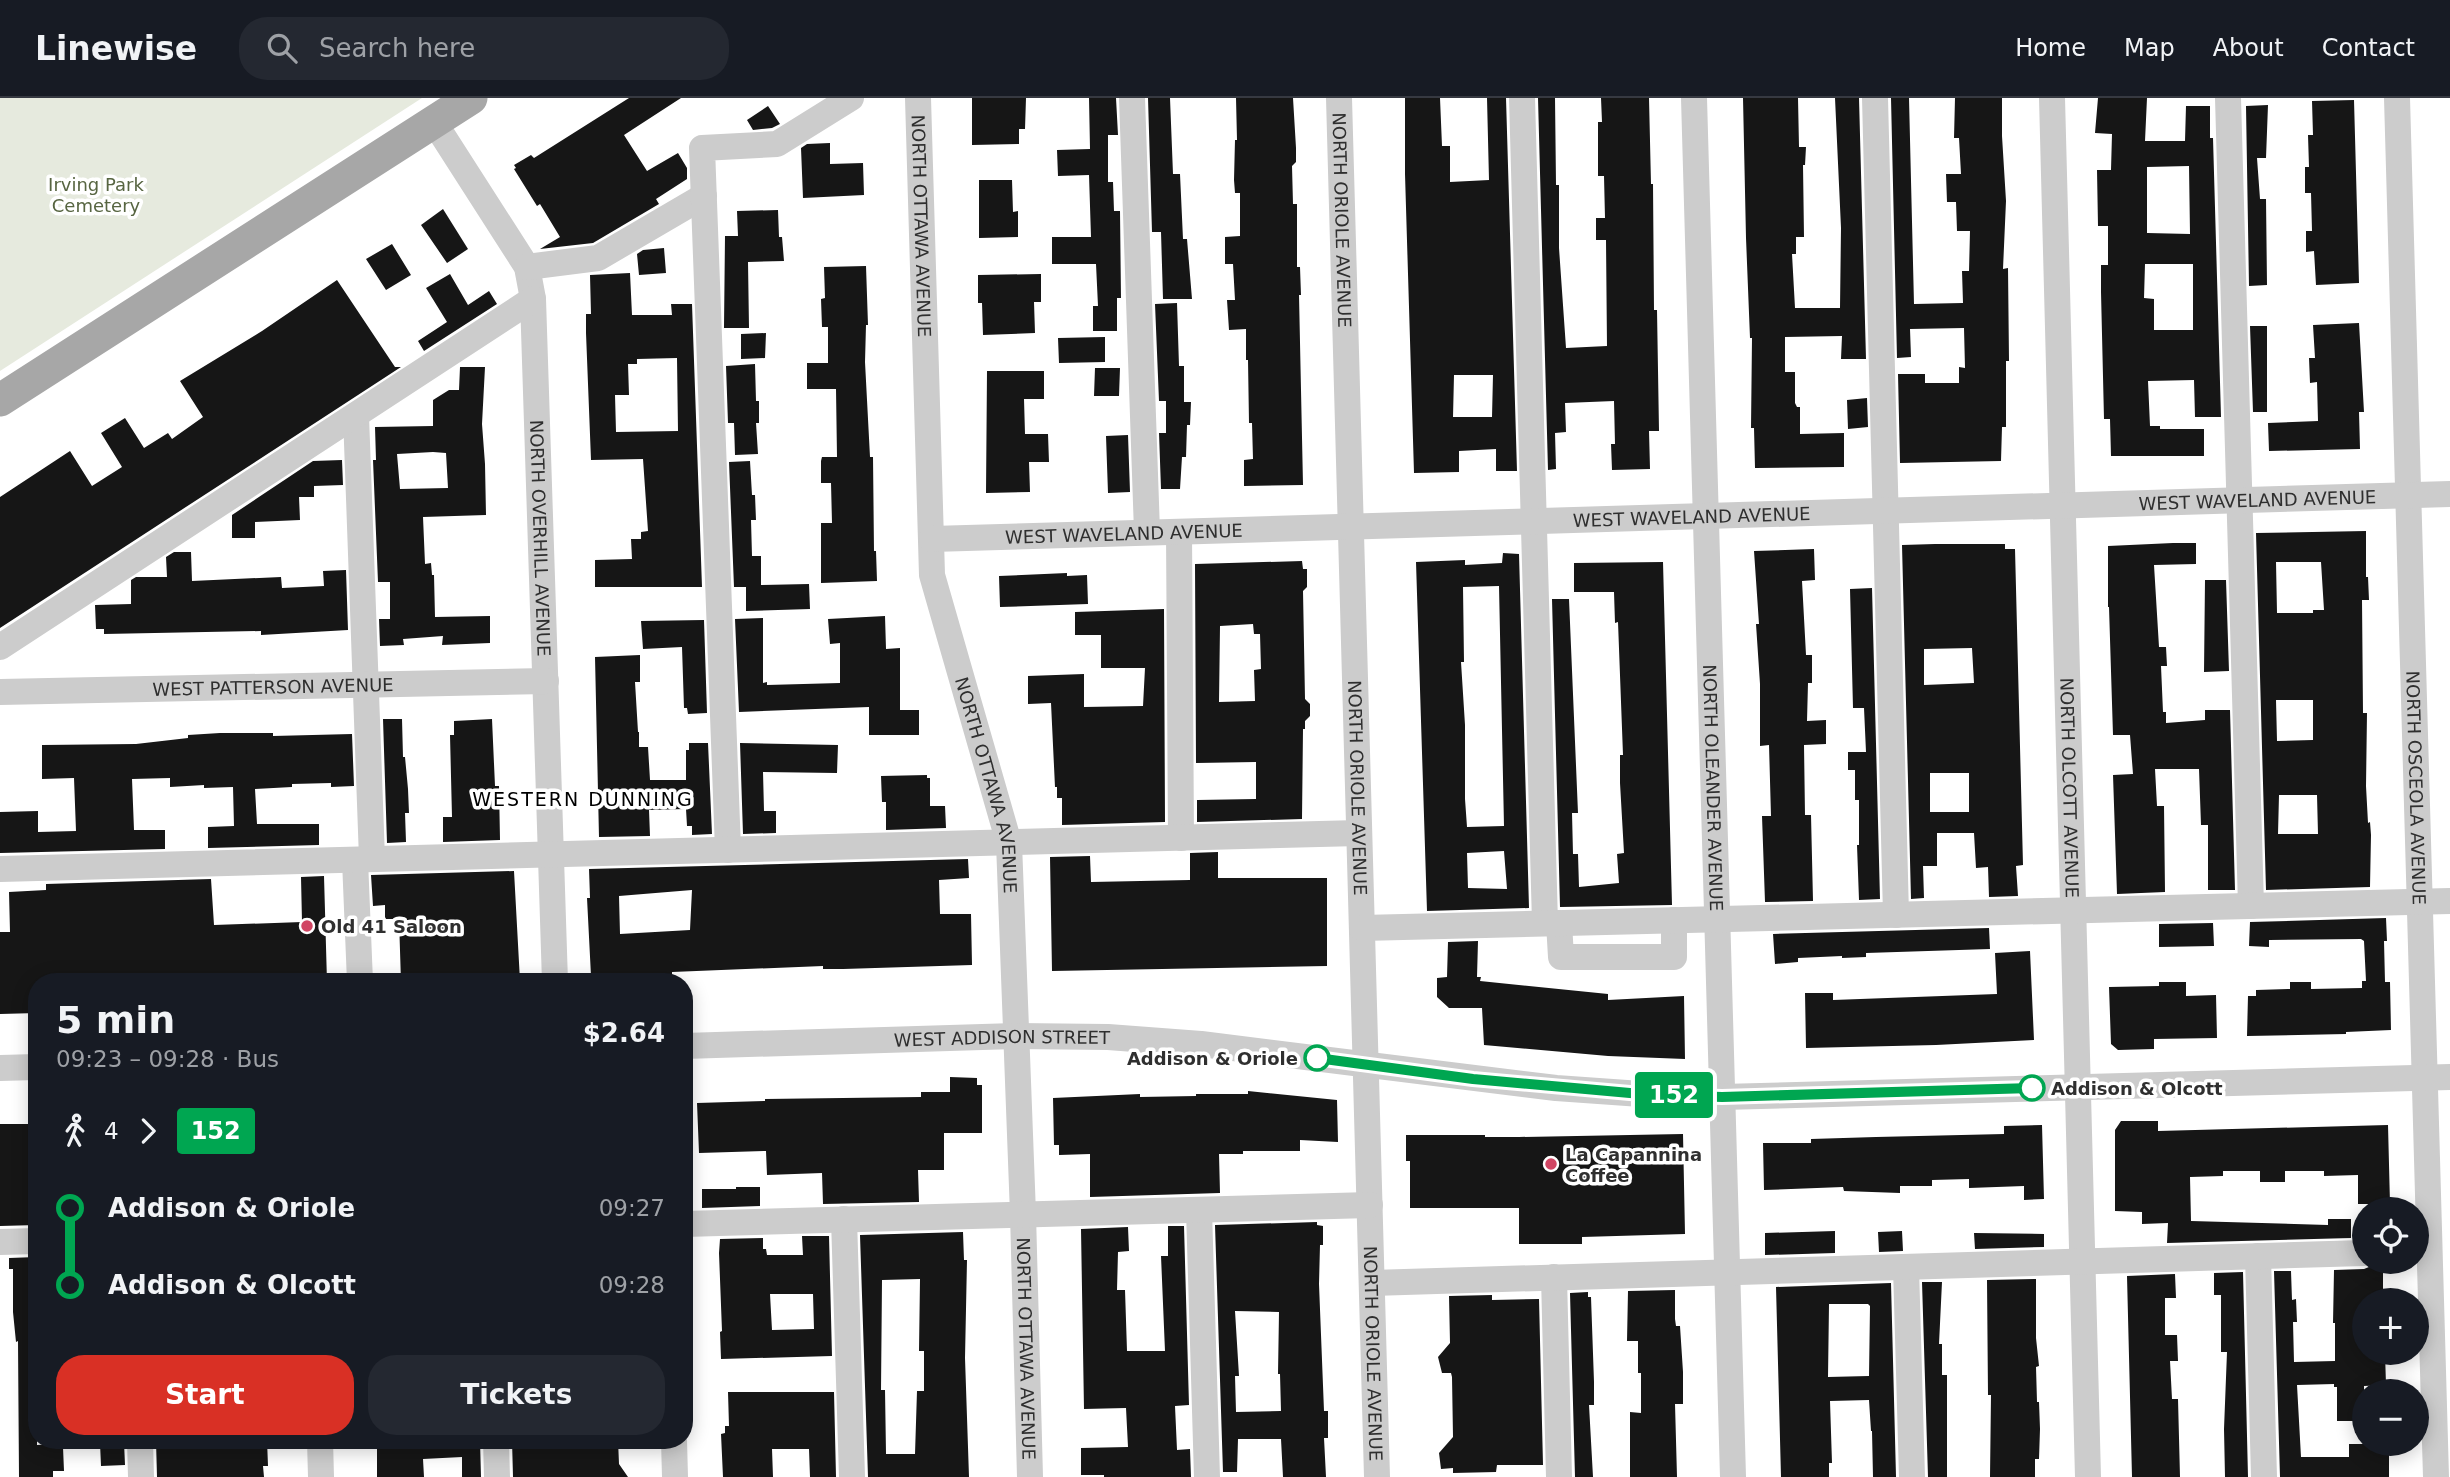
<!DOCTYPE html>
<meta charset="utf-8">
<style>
:root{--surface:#171b24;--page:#242831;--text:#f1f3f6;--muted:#9ea1a6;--line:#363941;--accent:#d93025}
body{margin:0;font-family:"DejaVu Sans",sans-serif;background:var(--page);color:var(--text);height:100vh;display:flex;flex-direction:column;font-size:26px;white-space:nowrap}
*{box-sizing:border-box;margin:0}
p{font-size:23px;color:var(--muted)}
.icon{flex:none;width:38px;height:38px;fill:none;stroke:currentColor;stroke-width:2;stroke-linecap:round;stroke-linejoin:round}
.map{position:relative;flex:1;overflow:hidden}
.side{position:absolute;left:28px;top:875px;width:665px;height:476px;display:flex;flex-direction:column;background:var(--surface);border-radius:28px;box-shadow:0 4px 18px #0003}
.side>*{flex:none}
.badge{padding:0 14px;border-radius:5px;font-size:24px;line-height:46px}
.tools{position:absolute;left:2352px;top:1099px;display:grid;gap:14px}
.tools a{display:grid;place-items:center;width:77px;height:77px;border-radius:50%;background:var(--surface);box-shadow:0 4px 18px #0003;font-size:35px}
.map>.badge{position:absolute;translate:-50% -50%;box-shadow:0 0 0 4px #fff}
.legs{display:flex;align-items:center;gap:10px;height:77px;padding:0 28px;font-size:23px}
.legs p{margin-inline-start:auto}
.overview{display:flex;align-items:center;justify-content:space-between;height:119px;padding:0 28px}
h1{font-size:38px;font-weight:700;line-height:52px}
.cta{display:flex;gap:14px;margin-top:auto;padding:14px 28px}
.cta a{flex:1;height:80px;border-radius:28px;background:var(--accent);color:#fff;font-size:28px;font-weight:700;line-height:80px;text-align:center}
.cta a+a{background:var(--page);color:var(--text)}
ul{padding:0 28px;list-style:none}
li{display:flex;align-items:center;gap:24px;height:77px;font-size:26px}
li i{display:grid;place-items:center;width:10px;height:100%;margin:0 9px;background:currentColor}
li i::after{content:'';width:18px;height:18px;margin:-9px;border:5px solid;border-radius:50%;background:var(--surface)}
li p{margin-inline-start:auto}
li:first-child i{background:linear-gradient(#0000 50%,currentColor 0)}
li:last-child i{background:linear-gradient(currentColor 50%,#0000 0)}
header{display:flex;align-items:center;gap:42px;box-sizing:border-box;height:98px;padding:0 35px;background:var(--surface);border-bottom:2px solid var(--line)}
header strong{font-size:33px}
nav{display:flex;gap:38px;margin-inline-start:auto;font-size:24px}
.search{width:490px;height:63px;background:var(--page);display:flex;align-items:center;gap:18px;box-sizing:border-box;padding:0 24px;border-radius:28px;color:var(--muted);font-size:26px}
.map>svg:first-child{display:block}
.green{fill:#e6eade}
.building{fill:#161616;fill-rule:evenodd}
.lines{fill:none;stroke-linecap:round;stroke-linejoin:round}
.minor{stroke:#ccc;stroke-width:26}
.major{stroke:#a7a7a7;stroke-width:33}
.line-1-casing{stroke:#fff;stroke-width:16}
.line-1{stroke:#00a651;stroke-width:10}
.poi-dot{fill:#d14563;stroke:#fff;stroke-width:2.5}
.stop-1-dot{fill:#fff;stroke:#00a651;stroke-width:3.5}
.labels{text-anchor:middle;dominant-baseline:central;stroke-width:7;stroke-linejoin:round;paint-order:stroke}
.park-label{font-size:18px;fill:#576541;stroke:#fff}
.street-label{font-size:18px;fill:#2f2f2f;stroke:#fff}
.poi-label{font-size:18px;font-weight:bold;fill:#2f2f2f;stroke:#fff;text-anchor:start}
.stop-label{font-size:18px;font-weight:bold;fill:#2f2f2f;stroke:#fff;text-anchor:end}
.neighbourhood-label{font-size:19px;letter-spacing:2px;fill:#000;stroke:#fff}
</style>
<header>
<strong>Linewise</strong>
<div class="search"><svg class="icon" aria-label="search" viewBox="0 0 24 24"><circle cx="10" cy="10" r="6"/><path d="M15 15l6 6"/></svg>Search here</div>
<nav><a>Home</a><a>Map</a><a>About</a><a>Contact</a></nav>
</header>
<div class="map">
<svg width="2450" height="1379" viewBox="0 0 2450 1379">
<rect width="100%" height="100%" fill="#fff"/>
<path class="green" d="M0 0H422L0 273Z"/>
<path class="building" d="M629 0H681L624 37 647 73 678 55 687 70V81L656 101 659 106 593 145 540 151 560 139 540 106 537 108 514 71 516 70 514 67 531 57 534 60Z
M972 0H1026L1025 31H1019V46L972 47Z
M1089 0H1116L1118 37H1108V84H1113L1114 113H1120L1121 200H1117V233H1093V208H1098L1096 166H1052V139H1091L1089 77 1058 78 1057 52 1090 51Z
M1148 0H1170L1173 76H1180L1183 141H1187L1192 201H1163L1161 134H1152Z
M1236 0H1293L1296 50V64L1292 68 1293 106H1297V169H1300L1301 197H1299L1303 387 1244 388V362L1253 361 1252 325H1249L1248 262H1246V231L1229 232 1227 202H1235L1233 166H1225V139L1240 138V95H1235L1234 82 1235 42H1237Z
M1405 0H1440L1442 48H1450V84L1489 82 1487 0H1506L1517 373H1496V351L1459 353V374L1414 375 1405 76ZM1454 277H1493L1492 319H1453Z
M1538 0H1555L1556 87H1559V150L1566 250 1607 248 1606 142H1596V120H1605L1604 78H1598V24H1602L1601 0H1649L1651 86H1653L1654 212H1657L1659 333H1649L1650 371 1612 372 1611 346H1615L1614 303 1565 305 1566 334 1555 335 1556 371 1548 372Z
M1743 0H1798L1799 49H1806L1805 67H1803L1804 139H1796V156H1792L1795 210H1840L1841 130 1835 0H1859L1866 261H1841L1842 238 1785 239V274H1795V305L1797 309H1800V336L1844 335V369L1755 370 1754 330H1751L1752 240H1750L1746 140Z
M1891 0H1909L1914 206 1963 205 1962 173H1969L1970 133H1957L1956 104H1947L1946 76H1961L1959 40H1954L1955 0H2002V38L2006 103 2003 171 2008 170 2009 263H2006V329H2002L2001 363 1900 365 1898 276H1925V285H1959V269L1965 270 1964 230 1910 231 1911 259 1897 260Z
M2098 0H2147L2145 43H2185L2186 8H2210V40H2213L2221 319H2195L2194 282 2148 283 2150 328H2160V331H2204V358H2111L2110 321H2104L2101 194V167H2108V128H2098L2097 72H2111L2112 36 2095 35ZM2189 68 2190 136 2147 135V69ZM2145 166H2193V232H2154V201L2144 200Z
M2354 2 2359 185 2316 187 2314 153 2306 154V133H2312L2311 95H2305V69H2309L2308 37H2313L2312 3Z
M2268 7 2266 60H2257L2260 101H2266L2267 187 2249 188 2246 8Z
M768 8 780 26 772 30 753 32 747 22Z
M830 45V66L863 65 864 97 803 100 801 50 807 46Z
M979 82H1012L1013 114 1018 113V139L979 140Z
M443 111 468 151 447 165 421 127Z
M778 112 779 139H782L784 163 748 164 749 230H724L725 138H738L737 113Z
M392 146 411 177 386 192 366 161Z
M664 150 666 175 639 177 637 156 643 152Z
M866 168 868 227H866L865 264 870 359H873L874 453H876L877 483 821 485V425H832L831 385H821V363L822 359H837L836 291H807V265H828V229H822L821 201 825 200 824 169Z
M630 175 632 217H672L671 206H692L702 489H595V462L632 461 631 441H641V434L648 433 643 361 591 362 586 235V216H591L590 177ZM677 260 678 333 616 334 615 297H629L628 266H637V261Z
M450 176 468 207 489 193 497 206 424 253 418 243 447 224 426 190Z
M1041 176V204H1034L1035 235 983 237 982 205H978V177Z
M337 182 395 269H401L0 530V399L70 353 92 388 122 369 101 335 125 320 144 350 168 335 172 341 203 319 180 283 262 233Z
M1177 205 1179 268H1184V304H1191L1190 327H1187L1186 359H1182L1180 391H1161L1159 335H1166V303H1159L1155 206Z
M2359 225 2364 314H2359L2360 351 2269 353 2268 325 2318 323 2317 284 2310 285 2309 260H2315L2313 227Z
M2250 228H2267V314H2253Z
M766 235 765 260 741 261V236Z
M1105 239V264L1059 265 1058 240Z
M755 266 756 303H759V325H756L758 356 735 357 734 325H728L726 268Z
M460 269H485L482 326 485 366 486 417 423 419 425 466 431 465 432 477H434L435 519 490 518V545L442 547 443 538 403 541 404 547 380 548 379 521H390V484H378L373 362H376L375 329 433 328V302L449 292H459ZM433 354 446 355 448 390 400 391 397 356Z
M1095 270H1120L1119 298H1094Z
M987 273H1044V301H1024L1025 336H1048L1049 364H1029L1030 394 986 395Z
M1867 300 1868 329 1848 331 1847 302Z
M1128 337 1130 394 1108 395 1106 338Z
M342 362 343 387 314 388V399H299L300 422 255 424V440H232V417L313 363Z
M750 363 752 397H755L756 422H751L752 458H761V487L809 486 810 511 746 513V489H734L729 364Z
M2366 433V479H2368L2369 502H2362L2363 615H2367L2366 688 2368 725 2370 724 2371 737 2370 789 2266 792 2256 435ZM2276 464H2321L2324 512H2313V515H2277ZM2276 602H2313V642L2277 643ZM2279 697H2317L2318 736H2278Z
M2173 445H2196V466L2154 467 2159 549H2166L2167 568H2161L2163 614H2166V625L2205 622V612H2230L2235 792H2208V727H2201L2199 671H2155L2157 708H2164L2165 794 2117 796 2113 677 2133 676 2130 637H2113L2109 509H2108V448Z
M1935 446H2005V451H2015L2023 767 2016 768 2018 798 1989 799 1988 769 1976 770 1974 735H1937V768H1923L1924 800 1911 801 1902 447ZM1972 550 1974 585 1924 587V551ZM1930 675H1969V714H1930Z
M1814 451 1815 482 1802 483 1806 557H1812V585H1808L1807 623 1826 622V646L1804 647 1805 717H1811L1813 803 1765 804 1762 718H1771L1769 647 1760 648V586L1756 526H1759L1754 453Z
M174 454H191L192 483 281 479 282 490 324 488 323 473 346 472 348 532 261 537V533L104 536V531H96L95 507 131 506V482L136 479H167L166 459Z
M1503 455 1519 456 1529 810 1427 813 1416 464 1465 462V467L1502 465ZM1499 488 1504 728 1467 729 1465 701V627L1461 564H1464L1463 489ZM1504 753 1507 791 1468 790 1467 755Z
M1302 463 1303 471H1307V489L1303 493 1305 601 1310 606V618L1305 623V631H1303L1302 721 1197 724V702L1256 701V664L1196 665 1195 466ZM1253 526 1254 536H1260L1261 571 1254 572 1255 603 1219 604 1220 528Z
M1663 464 1672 807 1560 809 1552 501H1569L1578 715H1572L1573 756H1578L1579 789 1619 785 1617 756 1624 755 1620 685V657H1623L1618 524 1615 525 1614 494H1574V465Z
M1067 475V478L1087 477 1088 506 1000 509 999 478Z
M2205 482H2226L2229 573 2204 574Z
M1872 490 1880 801 1859 802 1857 747H1859V702H1855V672H1848V654H1866L1864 610H1853L1850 491Z
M1164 511 1165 724 1062 727V700H1057V689H1055L1051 605 1028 606V578L1084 576V609L1143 608 1145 570H1101V537H1075V514Z
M885 518 886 551 900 550V612H919V637H869V609L739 614 735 521 763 520V585L767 584V587L840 585V545L830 546 828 521Z
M704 522 707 615 688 616 687 610H684L682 549 643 551 641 523Z
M640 557V584H635L638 634H639V649H648L650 682H686V652H689V645H708L712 736 692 737V728H687L686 711 649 712 650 738 599 739 595 559Z
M383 621H402L403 659H405L408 691 409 715H405L406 744 387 745Z
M492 621 495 688H499L500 742 443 744V719H452L450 637H454V623Z
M220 635H273V638L352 636 354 688 331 689V685L292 686V689L255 691 257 726H319V747L208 750V729L234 728 233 689 204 690V687L170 689V680L132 681 134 732H165V751L0 755V714L38 713V734L76 733 74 680 42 681V647L136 646 188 640V637Z
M740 645 838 647 837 675 763 674 764 713H776V735L743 736Z
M927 677V680H930V708H945L946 730 886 732V704H882L881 678Z
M1218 754V780H1327V868L1052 873 1050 759 1090 758 1091 784 1190 782V755Z
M968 761 969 780 939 782 940 816H971L972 867 843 871H823V868L672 874V877L632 876 591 878 587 800H590L589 771ZM692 792 690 832 620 836 619 798Z
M514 773 520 883 401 884 399 821H385V807L373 808 371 777Z
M324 778 327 884H37V915L0 916V834H10L9 794 46 792V786L211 781 214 827 302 824 301 779Z
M2386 820 2387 843H2384L2385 884H2390L2391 932 2346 934V936L2247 938 2248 898H2256V892L2290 891V884H2311V891L2362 890V883H2366L2364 843 2361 841 2269 842V849L2249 848 2250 824Z
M2213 825 2214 848 2159 849V826Z
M1989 830 1990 851 1866 855V859L1842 860V858L1798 860V864L1775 866 1773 836Z
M1478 843 1477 879H1481L1480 883 1608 896V902L1684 898 1685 961 1608 958 1484 947 1482 910H1449L1437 899V880L1447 879 1448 844Z
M2030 853 2034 942 1936 947 1806 950 1805 895H1833V902L1997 896 1995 855Z
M2159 884H2186V898L2216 897 2217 940 2154 941V951L2118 952 2111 946 2109 889 2159 888Z
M950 979 977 980V987H982V1035H944V1072H918L919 1104 823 1106 822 1075 767 1077 766 1053 699 1055 697 1005 765 1003V1001L921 999V994H950Z
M1248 993 1337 1002 1338 1044 1300 1042V1053H1243V1056H1219L1220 1095 1090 1099V1056L1059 1057V1047H1054L1053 1000 1140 996V999L1196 998V996H1248Z
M2121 1023H2158V1033L2388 1027 2390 1106H2358V1077L2324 1078V1073H2285V1084H2260V1073H2223V1078L2190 1079 2191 1123 2328 1127V1121H2351V1140L2167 1145 2168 1125 2142 1126V1114L2115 1113V1032Z
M0 1026H37V1127L0 1128Z
M2042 1027 2044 1101 2024 1102V1088L1969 1090V1081L1932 1082V1088H1900V1095L1844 1093 1843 1089 1764 1092 1763 1045H1811V1041L1876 1039 2004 1036V1028Z
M1683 1036 1685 1136 1582 1139V1146H1519V1110H1410V1063H1406V1037H1485V1039H1519Z
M736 1089H760V1108L702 1110V1091H736Z
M1317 1124V1127L1323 1128V1147H1320L1319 1186 1324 1313H1328V1340H1324L1326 1379H1283L1281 1341H1238L1237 1374H1223L1215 1127ZM1235 1213 1279 1214 1278 1276H1280L1281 1313 1236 1314 1235 1278H1239Z
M1168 1128H1184L1189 1307 1175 1308 1177 1352 1190 1351 1191 1379H1104V1377H1081V1350L1128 1349 1126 1310 1084 1311 1081 1131 1128 1129 1129 1153 1118 1154 1117 1192H1125L1127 1253H1165L1161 1158H1168Z
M1835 1133V1155L1765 1157V1135Z
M1902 1133 1903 1153 1879 1154 1878 1134Z
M963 1134 964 1162H967L965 1260 969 1379H868L860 1137ZM920 1181 919 1253H924V1293H917L915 1356H886L885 1292H881L882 1182Z
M1974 1135 2044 1136V1149L1975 1151Z
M802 1138H829L832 1258 721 1261 720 1234 722 1233 719 1155 720 1141 763 1140V1151H766L767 1157H803ZM770 1196H813L814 1231 772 1232Z
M37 1159V1347L54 1346 55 1349H63L64 1373H53V1379H19L18 1243 16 1244 13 1214V1171H9V1160Z
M2374 1167H2383V1202H2364V1255H2385L2386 1287 2364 1288V1323H2337V1289H2334V1286L2297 1287 2301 1359H2349V1346H2389V1379H2280L2274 1173H2291L2292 1202 2296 1201 2297 1224H2293L2294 1264 2335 1263V1225H2333L2334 1172 2364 1171Z
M2243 1174 2248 1379H2225L2224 1331 2227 1254H2221V1197H2214V1175Z
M2175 1176 2176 1200H2165V1237H2177L2178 1263H2170L2172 1301H2178L2180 1379H2132L2127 1178Z
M2036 1181V1240L2039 1268 2036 1269 2037 1304H2039L2040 1331 2039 1361H2035V1379H1990L1991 1297H1988L1987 1182Z
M1922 1184H1942L1939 1246H1942V1277H1947V1379H1928Z
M1891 1185 1896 1379H1873L1872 1333H1871L1869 1302 1830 1303 1832 1365H1829V1379H1781L1776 1189ZM1829 1206H1868L1870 1208 1869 1278 1828 1279Z
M1675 1192V1221L1676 1228H1680L1683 1274V1306H1675L1677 1379H1630V1314L1641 1315V1275H1638V1243H1627L1628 1193Z
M1588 1194V1199H1591L1594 1284V1307H1589L1593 1379H1575L1570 1195Z
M1492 1197V1202L1539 1201 1543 1367H1497L1496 1374 1453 1375V1370L1441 1371 1439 1355 1453 1339 1452 1279 1451 1275H1442L1438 1259 1450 1245 1449 1198Z
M728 1294H834L836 1379H810L809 1351H772L773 1379H723L721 1336 725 1335V1328H729Z
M267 1342 268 1368H263L264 1379H157L156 1343Z
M381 1342H480L481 1379H462V1359L423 1361 424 1379H377V1347H381Z
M512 1342H618L619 1366 628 1379H513Z
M124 1344 125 1367 101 1368 100 1345Z"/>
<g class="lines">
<g class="minor">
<path id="s1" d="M918 0 932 477 1009 745 1023 1116 1030 1379"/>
<path d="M1132 0 1147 434"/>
<path id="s2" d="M1339 0 1377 1379"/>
<path d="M1522 0 1545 825"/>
<path id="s3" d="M1694 0 1733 1379"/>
<path d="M1875 0 1896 817"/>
<path id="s4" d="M2052 0 2088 1379"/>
<path d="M2228 0 2251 808"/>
<path id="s5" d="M2397 0 2436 1379"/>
<path id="s6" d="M434 24 527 169 533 201 555 884"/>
<path d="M527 169 598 160 704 98"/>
<path d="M356 317 372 761"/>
<path d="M1179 434 1181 740"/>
<path id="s7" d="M932 441 2450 396"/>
<path d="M0 549 533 201"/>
<path id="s8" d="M0 594 546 583"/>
<path d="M728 752 702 50 777 46 851 0"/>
<path d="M355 762 360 884"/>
<path d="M0 771 1359 735"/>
<path d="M1559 825 1561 859H1674V822"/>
<path d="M1362 830 2450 803"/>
<path id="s9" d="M684 948 1015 938 1108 939 1201 946 1556 990 1641 996 1722 999 2450 979"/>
<path d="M0 970 37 969"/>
<path d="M1199 1112 1207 1379"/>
<path d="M844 1121 852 1379"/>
<path d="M684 1126 1370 1107"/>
<path d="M0 1144 37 1143"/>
<path d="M2258 1158 2264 1379"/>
<path d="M1906 1169 1912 1379"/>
<path d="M1554 1179 1559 1379"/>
<path d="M1372 1185 2364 1155"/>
<path d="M140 1342 141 1379"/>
<path d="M320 1342 321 1379"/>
<path d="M496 1342 497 1379"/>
<path d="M674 1342 675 1379"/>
</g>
<path class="major" d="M0 302 471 0"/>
</g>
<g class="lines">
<defs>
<path id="line-1" d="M1317 960 1473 981 1641 996 1722 999 2032 990"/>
</defs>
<use href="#line-1" class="line-1-casing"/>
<use href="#line-1" class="line-1"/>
</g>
<g class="poi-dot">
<circle cx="307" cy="828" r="7"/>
<circle cx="1551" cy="1066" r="7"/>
</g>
<g class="stop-1-dot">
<circle cx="1317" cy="960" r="12"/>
<circle cx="2032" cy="990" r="12"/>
</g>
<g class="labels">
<g class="park-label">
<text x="96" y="86">Irving Park<tspan x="96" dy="21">Cemetery</tspan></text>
</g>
<g class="street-label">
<text stroke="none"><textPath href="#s2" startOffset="122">NORTH ORIOLE AVENUE</textPath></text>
<text stroke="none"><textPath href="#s1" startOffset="128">NORTH OTTAWA AVENUE</textPath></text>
<text stroke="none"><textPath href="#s7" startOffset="1326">WEST WAVELAND AVENUE</textPath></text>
<text stroke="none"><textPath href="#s7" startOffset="760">WEST WAVELAND AVENUE</textPath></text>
<text stroke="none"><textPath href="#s7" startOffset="192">WEST WAVELAND AVENUE</textPath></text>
<text stroke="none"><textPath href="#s6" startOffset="444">NORTH OVERHILL AVENUE</textPath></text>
<text stroke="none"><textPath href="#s8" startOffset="273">WEST PATTERSON AVENUE</textPath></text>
<text stroke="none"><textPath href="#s1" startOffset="695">NORTH OTTAWA AVENUE</textPath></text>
<text stroke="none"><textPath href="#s2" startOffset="690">NORTH ORIOLE AVENUE</textPath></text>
<text stroke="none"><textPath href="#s3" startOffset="690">NORTH OLEANDER AVENUE</textPath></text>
<text stroke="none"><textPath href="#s4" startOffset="690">NORTH OLCOTT AVENUE</textPath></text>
<text stroke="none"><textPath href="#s5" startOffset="690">NORTH OSCEOLA AVENUE</textPath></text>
<text stroke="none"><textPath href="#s9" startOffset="318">WEST ADDISON STREET</textPath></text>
<text stroke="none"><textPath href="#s1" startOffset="1262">NORTH OTTAWA AVENUE</textPath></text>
<text stroke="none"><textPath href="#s2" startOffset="1256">NORTH ORIOLE AVENUE</textPath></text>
</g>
<g class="poi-label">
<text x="321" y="828">Old 41 Saloon</text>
<text x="1565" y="1056">La Capannina<tspan x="1565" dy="21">Coffee</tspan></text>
</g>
<g class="stop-label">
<text x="1298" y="960">Addison &amp; Oriole</text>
<text x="2051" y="990" text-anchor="start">Addison &amp; Olcott</text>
</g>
<g class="neighbourhood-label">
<text x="583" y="701">WESTERN DUNNING</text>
</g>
</g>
</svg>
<div class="tools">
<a><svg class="icon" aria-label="locate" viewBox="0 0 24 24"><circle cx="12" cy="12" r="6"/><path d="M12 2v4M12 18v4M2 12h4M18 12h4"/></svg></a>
<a>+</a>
<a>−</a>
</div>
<b class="badge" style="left:1674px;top:997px;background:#00a651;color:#fff">152</b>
<section class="side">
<div class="overview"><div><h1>5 min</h1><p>09:23 – 09:28 · Bus</p></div><b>$2.64</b></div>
<div class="legs"><svg class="icon" aria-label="walk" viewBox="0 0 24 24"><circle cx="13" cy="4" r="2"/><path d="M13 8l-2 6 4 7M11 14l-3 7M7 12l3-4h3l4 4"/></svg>4<svg class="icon" aria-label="forward" viewBox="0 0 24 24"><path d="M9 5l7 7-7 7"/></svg><b class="badge" style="background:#00a651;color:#fff">152</b></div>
<ul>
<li><i style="color:#00a651"></i><b>Addison &amp; Oriole</b><p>09:27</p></li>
<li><i style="color:#00a651"></i><b>Addison &amp; Olcott</b><p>09:28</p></li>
</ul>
<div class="cta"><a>Start</a><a>Tickets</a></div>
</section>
</div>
